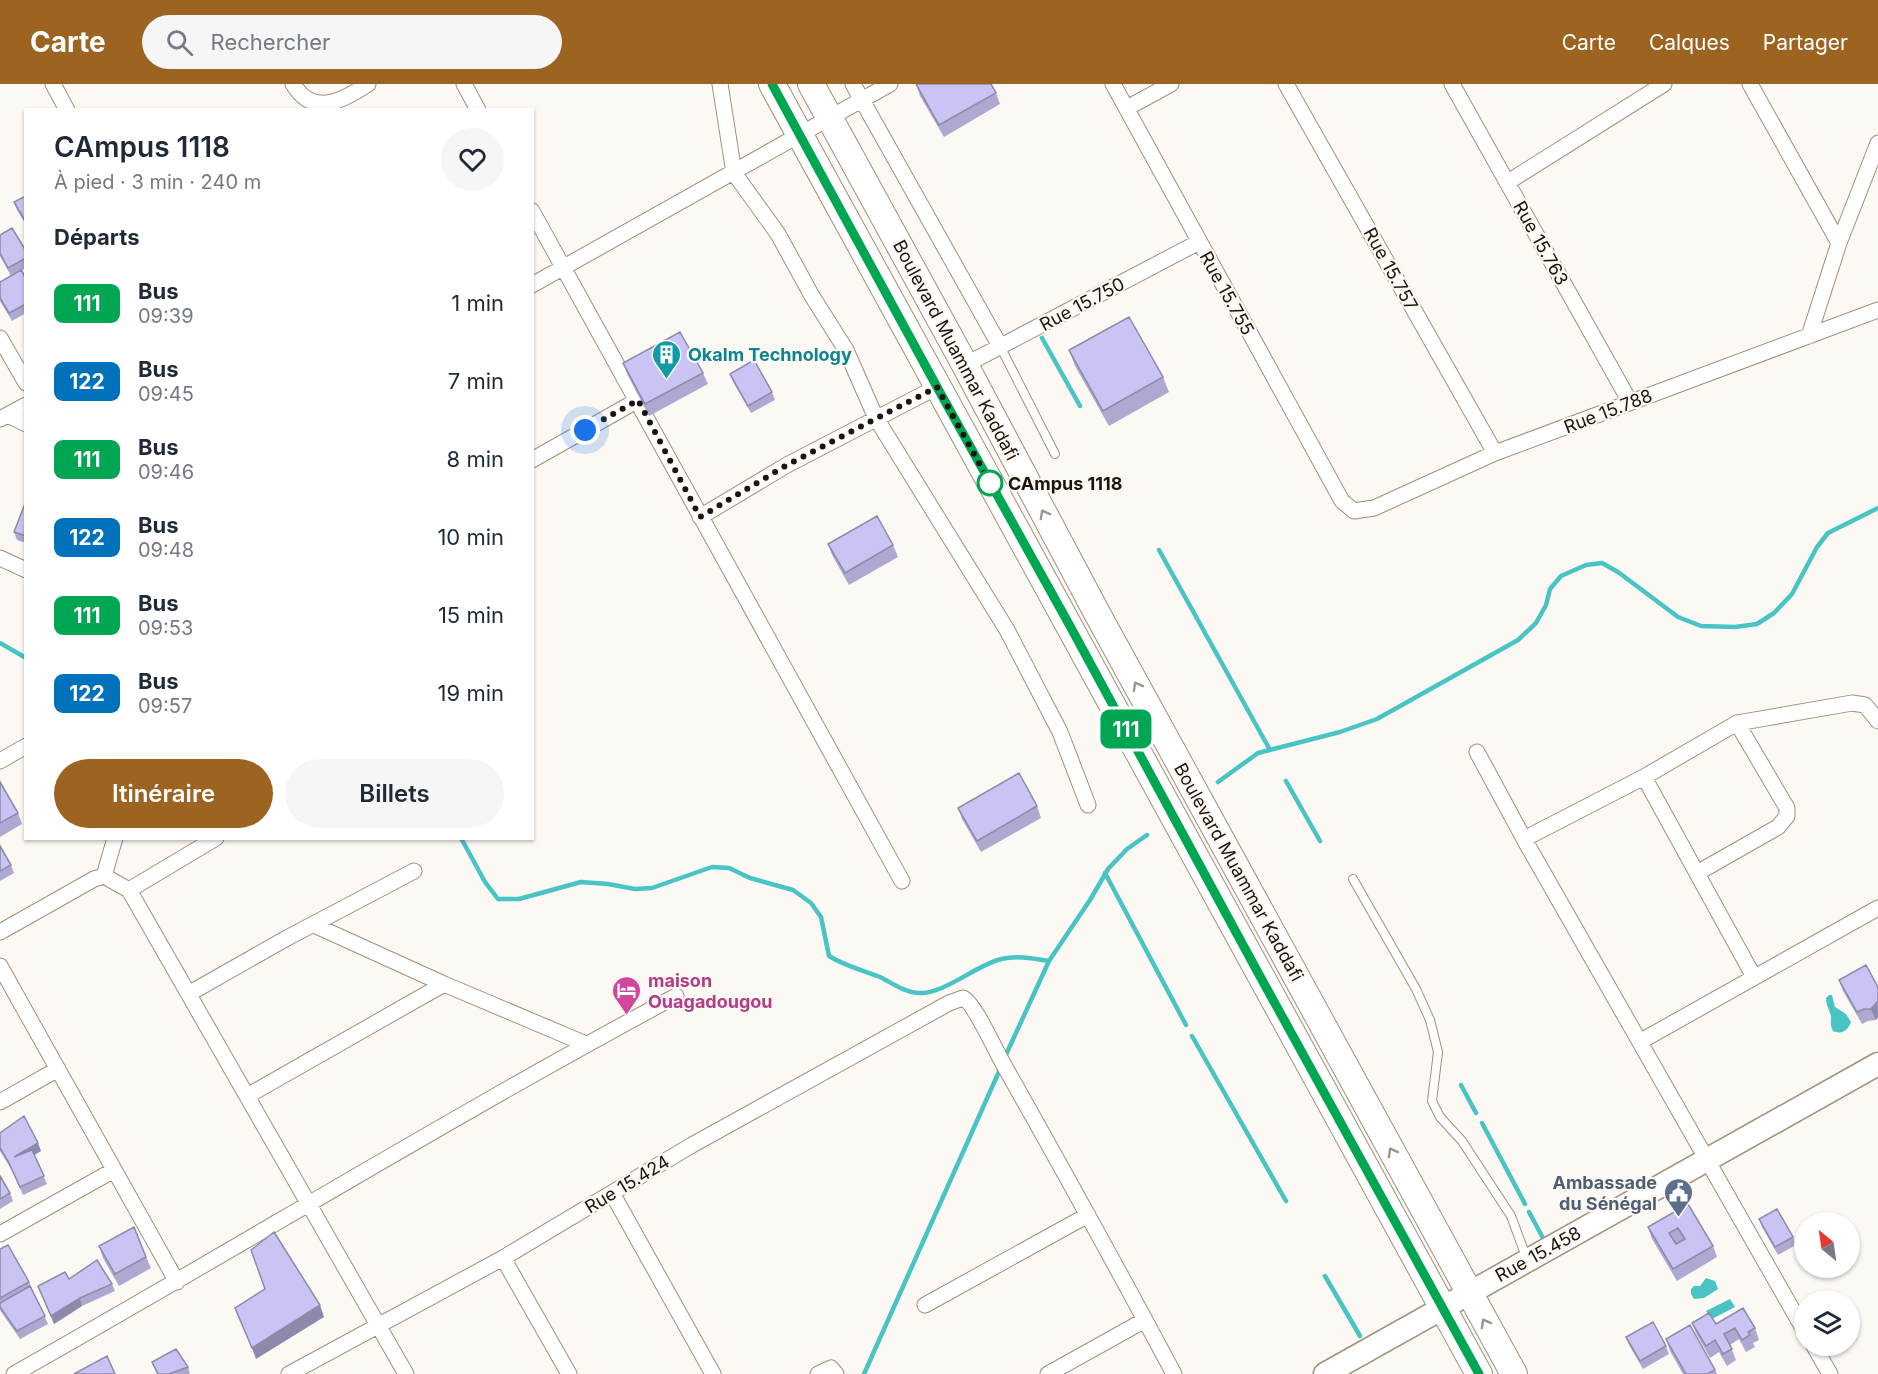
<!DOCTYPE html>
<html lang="fr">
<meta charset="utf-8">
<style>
:root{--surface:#fff;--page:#f6f6f7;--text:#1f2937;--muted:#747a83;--accent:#9c6321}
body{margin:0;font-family:Inter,sans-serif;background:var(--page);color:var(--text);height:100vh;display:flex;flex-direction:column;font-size:22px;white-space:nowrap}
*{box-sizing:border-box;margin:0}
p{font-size:20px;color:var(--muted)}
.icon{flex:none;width:33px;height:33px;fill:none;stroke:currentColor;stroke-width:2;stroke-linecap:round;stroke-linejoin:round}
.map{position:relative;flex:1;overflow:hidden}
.drawer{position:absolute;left:24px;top:24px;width:510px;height:732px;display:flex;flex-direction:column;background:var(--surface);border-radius:0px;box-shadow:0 2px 4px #0004}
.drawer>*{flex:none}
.badge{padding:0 12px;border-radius:9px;font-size:21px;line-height:39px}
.needle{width:39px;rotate:331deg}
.buttons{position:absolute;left:1794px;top:1128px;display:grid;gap:12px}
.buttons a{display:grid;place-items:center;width:66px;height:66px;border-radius:50%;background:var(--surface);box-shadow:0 2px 4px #0004;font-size:30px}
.you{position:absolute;width:30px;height:30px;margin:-15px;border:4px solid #fff;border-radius:50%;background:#1a73e8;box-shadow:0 0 0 9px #1a73e833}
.map>.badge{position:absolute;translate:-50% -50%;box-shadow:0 0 0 3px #fff}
h2{padding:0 30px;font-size:22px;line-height:54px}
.round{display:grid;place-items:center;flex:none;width:63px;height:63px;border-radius:32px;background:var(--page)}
.summary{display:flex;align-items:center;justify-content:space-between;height:102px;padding:0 30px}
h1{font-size:28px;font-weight:600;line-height:45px}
.primary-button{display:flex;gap:12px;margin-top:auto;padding:12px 30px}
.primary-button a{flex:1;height:69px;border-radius:36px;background:var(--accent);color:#fff;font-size:24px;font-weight:600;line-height:69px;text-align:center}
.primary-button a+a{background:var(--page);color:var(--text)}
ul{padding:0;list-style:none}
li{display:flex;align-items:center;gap:18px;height:78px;padding:0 30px}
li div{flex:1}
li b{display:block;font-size:22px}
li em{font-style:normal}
li .badge{min-width:66px;font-weight:700;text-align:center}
header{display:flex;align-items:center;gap:36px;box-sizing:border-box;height:84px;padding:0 30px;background:var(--accent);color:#fff}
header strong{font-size:28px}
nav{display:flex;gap:33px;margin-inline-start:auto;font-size:21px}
.search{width:420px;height:54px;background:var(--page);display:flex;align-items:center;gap:15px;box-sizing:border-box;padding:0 21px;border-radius:33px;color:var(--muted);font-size:22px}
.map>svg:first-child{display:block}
.water{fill:#49c4c4}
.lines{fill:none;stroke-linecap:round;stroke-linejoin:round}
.stream{stroke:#49c4c4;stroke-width:4.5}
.service-casing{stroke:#a28f7a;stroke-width:10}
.minor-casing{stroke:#a28f7a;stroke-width:17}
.secondary-casing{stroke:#a28f7a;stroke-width:25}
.primary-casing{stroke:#a28f7a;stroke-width:28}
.service{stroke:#fff;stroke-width:8}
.minor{stroke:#fff;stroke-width:15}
.secondary{stroke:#fff;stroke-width:22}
.primary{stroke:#fff;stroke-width:26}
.wall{fill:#ada9d1}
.shaded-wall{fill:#8d89aa}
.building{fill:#c9c4f3;stroke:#8d89aa;stroke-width:1.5;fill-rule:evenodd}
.oneway{stroke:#999692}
.line-casing{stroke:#fff;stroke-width:14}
.line{stroke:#00a651;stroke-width:9}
.walk{stroke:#1c150d;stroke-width:6;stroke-dasharray:0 10.8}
.stop-dot{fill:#fff;stroke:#00a651;stroke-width:3}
.labels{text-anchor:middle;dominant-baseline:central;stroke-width:4.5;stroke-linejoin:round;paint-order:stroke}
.street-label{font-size:18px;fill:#1c150d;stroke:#fcf8f3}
.culture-label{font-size:18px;font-weight:bold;fill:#0d838f;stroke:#fcf8f3;text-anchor:start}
.stop-label{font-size:18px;font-weight:bold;fill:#1c150d;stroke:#fcf8f3;text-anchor:start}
.hotel-label{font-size:18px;font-weight:bold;fill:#b23c85;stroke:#fcf8f3;text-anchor:start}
.service-label{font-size:18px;font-weight:bold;fill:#4e5e75;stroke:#fcf8f3;text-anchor:end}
</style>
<header>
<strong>Carte</strong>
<div class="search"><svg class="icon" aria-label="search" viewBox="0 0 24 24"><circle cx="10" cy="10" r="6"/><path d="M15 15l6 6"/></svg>Rechercher</div>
<nav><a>Carte</a><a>Calques</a><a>Partager</a></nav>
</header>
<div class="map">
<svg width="1878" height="1290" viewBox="0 0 1878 1290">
<rect width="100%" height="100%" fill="#fcf8f3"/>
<path class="water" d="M1829 911H1832L1835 923 1846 930 1851 938C1848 946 1842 951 1833 947 1830 941 1831 939 1831 933 1830 926 1826 922 1826 914Z
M1706 1194 1715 1197 1718 1205 1704 1214 1694 1215 1691 1210V1205L1694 1202H1700Z
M1730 1215 1735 1223 1710 1236 1706 1227Z"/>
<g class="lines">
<path class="stream" d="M1042 254 1080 322
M1159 466 1270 666
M0 559 26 574
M1286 697 1320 757
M1218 698 1258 669 1340 648 1377 635 1518 556 1536 539 1546 521 1550 505 1561 492 1586 481 1602 479 1618 488 1678 533 1701 542 1735 543 1757 540 1774 529 1792 510 1817 463 1828 449 1878 424
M461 754 485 798 498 815H519L581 798 608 800 635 805 652 804 712 783 729 784 750 794 793 806 811 819 821 833 829 872C845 882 862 886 880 893 892 899 904 908 918 909 942 911 974 883 998 876 1014 871 1032 874 1049 877
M1105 789 1186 941
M1192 952 1286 1117
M1004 975 1049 877 1090 816 1108 785 1127 765 1147 751
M1461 1001 1476 1029
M1482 1039 1525 1120
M1529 1128 1543 1154
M1325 1192 1360 1252
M864 1290 1001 983"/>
<defs>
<path id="service" d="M1000 262 1055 370
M1353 795 1416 905 1430 936 1438 968 1432 1017 1440 1033 1462 1057 1511 1132 1527 1175"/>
<path id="minor" d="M53 0 67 26
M293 0C313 34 344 16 368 0
M464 0 478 26
M720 0 734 89 778 150 812 212 846 266 876 334 1007 546 1060 648 1088 721
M853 0 1000 262
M1113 0 1342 417 1354 427 1374 424 1495 369 1878 226
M1286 0 1495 369
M1452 0 1630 318
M1750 0 1839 159
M1127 24 1171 0
M1508 98 1664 0
M532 127 902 797
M532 201 890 0
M1809 252 1839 159 1878 59
M0 254 26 299
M965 281 1199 158
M8 331 26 340
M0 335 26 321
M532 376 638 316
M700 433 787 381 937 303
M0 474 26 486
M1477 668 1524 755 1804 1246
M0 677 26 662
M1644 693 1754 893
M1524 755 1644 693 1737 639 1852 619 1865 621 1878 637
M1697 789 1778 743 1787 732V724L1737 639
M104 792 129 806 406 1290
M104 792 115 754
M129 806 216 754
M314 841 444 900 586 960
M0 848 94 795 104 792
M0 882 177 1198
M190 909 287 854 414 787
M1641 957 1878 824
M247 1012 444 900
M0 1018 58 985
M612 1109 713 1290
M0 1150 114 1086
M503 1174 569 1290
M925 1221 1088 1131
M1814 1262 1830 1290
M14 1290C236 1165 452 1032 676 912
M289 1290 503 1174 692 1061 949 919 963 914C974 918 997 970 1005 983 1062 1084 1119 1187 1174 1290
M818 1290 831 1284 836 1290
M1048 1290 1145 1236"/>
<path id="secondary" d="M1325 1290 1878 980"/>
<path id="primary" d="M772 0 1479 1290
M811 0 965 281 1098 531 1514 1290"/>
</defs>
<use href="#service" class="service-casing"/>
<use href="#minor" class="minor-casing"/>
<use href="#secondary" class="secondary-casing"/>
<use href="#primary" class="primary-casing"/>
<use href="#service" class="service"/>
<use href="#minor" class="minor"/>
<use href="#secondary" class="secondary"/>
<use href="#primary" class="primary"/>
</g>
<path class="wall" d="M916 0 996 9 1000 20 944 53 920 12Z
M26 112V141L17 126 14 118Z
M0 151 26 167V184L11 192 0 172Z
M26 194V229L12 237 0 217V198Z
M1069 266 1163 293 1169 308 1109 342 1075 282Z
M623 279 703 289 708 300 649 332 627 290Z
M730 290 772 308 775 316 751 329 733 298Z
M26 417V459L17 456 14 448Z
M828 460 893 461 898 473 849 501 832 471Z
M0 698 18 729 22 740 0 753Z
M1037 722 1041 734 981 768 962 735 958 724Z
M0 762 11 781 14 789 0 797Z
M1839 896 1878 903V933L1876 936 1868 937 1862 940 1843 907Z
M0 1049 41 1067 34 1071 47 1100 23 1111 11 1085 0 1067Z
M0 1092 10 1109 13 1117 0 1125Z
M1688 1120 1713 1162 1717 1173 1677 1197 1652 1155 1648 1143Z
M1759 1135 1793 1153 1796 1161 1778 1171 1762 1143Z
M99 1162 146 1173 151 1184 119 1202 103 1174Z
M0 1165 29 1198 48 1240 20 1255 0 1226Z
M69 1195 112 1200 115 1207 82 1222 54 1240 38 1202Z
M1692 1239 1716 1240 1755 1244 1759 1256 1753 1259 1755 1263 1746 1268 1739 1255 1730 1261 1736 1276 1727 1282 1719 1268 1710 1274 1697 1251Z
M1626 1253 1666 1262 1669 1270 1643 1285 1629 1261Z
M1666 1255 1715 1286 1717 1290H1683L1670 1267Z
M152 1278 188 1283 190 1290H157Z"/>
<path class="shaded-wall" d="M1877 917 1878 933 1876 936 1871 925Z
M38 1059 41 1067 17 1081 14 1073Z
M80 1214 82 1222 54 1240 51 1232Z
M320 1221 324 1233 256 1275 252 1264Z"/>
<path class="building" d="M916 0H991L996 9 939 41Z
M26 112V138L14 118Z
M12 144 26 167V174L8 184 0 169V151Z
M21 186 26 194V220L9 229 0 214V198Z
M1129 233 1163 293 1103 327 1069 266Z
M680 248 703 289 645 320 623 279Z
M754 276 772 308 748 322 730 290Z
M26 417V452L14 448Z
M877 432 893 461 845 489 828 460Z
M1019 689 1037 722 977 757 958 724Z
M0 698 18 729 0 739Z
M0 762 11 781 0 787Z
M1866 881 1878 903V917L1871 925H1864L1857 928 1839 896Z
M24 1032 38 1059 14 1073 32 1066 44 1092 20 1103 8 1077 0 1064V1049Z
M0 1092 10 1109 0 1115Z
M1688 1120 1713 1162 1673 1185 1648 1143ZM1678 1144 1685 1155 1676 1160 1669 1149Z
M1777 1125 1793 1153 1775 1163 1759 1135Z
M134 1143 146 1173 115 1190 99 1162Z
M274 1148 320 1221 252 1264 235 1224 265 1205 251 1166Z
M8 1161 29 1198 0 1214V1165Z
M97 1176 112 1200 80 1214 51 1232 38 1202 65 1188 69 1195Z
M30 1202 45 1232 17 1247 0 1223V1219Z
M1743 1224 1755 1244 1748 1248 1750 1251 1742 1256 1735 1244 1724 1250 1732 1265 1723 1270 1715 1256 1706 1262 1692 1239 1709 1229 1716 1240Z
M1653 1238 1666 1262 1640 1277 1626 1253Z
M1690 1241 1715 1286 1707 1290H1686L1666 1255Z
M176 1265 188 1283 169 1290H158L152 1278Z
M107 1272 115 1290H74Z"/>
<defs><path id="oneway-chevron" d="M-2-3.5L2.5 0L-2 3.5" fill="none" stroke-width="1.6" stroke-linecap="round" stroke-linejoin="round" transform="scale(1.5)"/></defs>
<g class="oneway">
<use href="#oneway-chevron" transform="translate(1044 430) rotate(-118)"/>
<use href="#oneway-chevron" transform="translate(1137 602) rotate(-119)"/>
<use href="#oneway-chevron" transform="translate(1392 1068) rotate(-119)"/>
<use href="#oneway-chevron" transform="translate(1485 1239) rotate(-119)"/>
</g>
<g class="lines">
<defs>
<path id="line" d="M772 0 937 303 1070 542 1256 885 1479 1290"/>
</defs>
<use href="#line" class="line-casing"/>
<use href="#line" class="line"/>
<path class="walk" d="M585 346 638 316 700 433 787 381 937 303 990 399"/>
</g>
<defs>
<symbol id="building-pin" viewBox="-11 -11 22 30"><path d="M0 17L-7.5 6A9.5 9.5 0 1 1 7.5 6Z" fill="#0f9aa8" stroke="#fcf8f3"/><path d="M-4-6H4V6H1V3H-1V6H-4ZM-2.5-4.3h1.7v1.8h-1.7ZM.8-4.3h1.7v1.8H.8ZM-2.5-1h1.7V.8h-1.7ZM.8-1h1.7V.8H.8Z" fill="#fff"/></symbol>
<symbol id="hotel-pin" viewBox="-11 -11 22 30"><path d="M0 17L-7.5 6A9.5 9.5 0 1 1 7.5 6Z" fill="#d1479c" stroke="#fcf8f3"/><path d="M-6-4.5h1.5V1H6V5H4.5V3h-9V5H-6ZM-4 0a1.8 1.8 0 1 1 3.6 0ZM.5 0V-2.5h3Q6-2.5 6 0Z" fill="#fff"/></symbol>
<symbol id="civic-pin" viewBox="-11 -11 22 30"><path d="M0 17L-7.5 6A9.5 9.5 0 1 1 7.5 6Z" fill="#5c6f8a" stroke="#fcf8f3"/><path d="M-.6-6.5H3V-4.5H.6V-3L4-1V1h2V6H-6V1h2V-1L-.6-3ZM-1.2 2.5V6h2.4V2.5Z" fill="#fff"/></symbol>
</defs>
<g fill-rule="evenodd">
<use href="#building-pin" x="650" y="254" width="33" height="45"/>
<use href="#hotel-pin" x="610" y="890" width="33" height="45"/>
<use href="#civic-pin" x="1662" y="1092" width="33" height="45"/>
</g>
<circle class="stop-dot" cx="990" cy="399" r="12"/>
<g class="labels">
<g class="street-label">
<text transform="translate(1541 159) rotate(61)">Rue 15.763</text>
<text transform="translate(1391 185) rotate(61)">Rue 15.757</text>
<text transform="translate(1227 209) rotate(61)">Rue 15.755</text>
<text transform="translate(1082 220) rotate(-28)">Rue 15.750</text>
<text transform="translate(956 266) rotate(62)">Boulevard Muammar Kaddafi</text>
<text transform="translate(1608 327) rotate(-21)">Rue 15.788</text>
<text transform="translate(1239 788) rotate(61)">Boulevard Muammar Kaddafi</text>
<text transform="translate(627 1100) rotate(-31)">Rue 15.424</text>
<text transform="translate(1538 1170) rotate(-29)">Rue 15.458</text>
</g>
<g class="culture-label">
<text x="688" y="270">Okalm Technology</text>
</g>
<g class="stop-label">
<text x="1008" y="399">CAmpus 1118</text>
</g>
<g class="hotel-label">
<text x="648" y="896">maison<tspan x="648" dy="21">Ouagadougou</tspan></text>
</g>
<g class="service-label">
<text x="1657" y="1098">Ambassade<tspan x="1657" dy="21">du Sénégal</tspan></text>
</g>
</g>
</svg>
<div class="buttons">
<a><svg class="needle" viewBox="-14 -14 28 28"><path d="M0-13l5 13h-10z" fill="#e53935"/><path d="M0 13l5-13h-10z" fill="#747a83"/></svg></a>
<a><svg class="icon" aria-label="layers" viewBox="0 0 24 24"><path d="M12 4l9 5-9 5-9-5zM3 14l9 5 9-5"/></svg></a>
</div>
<div class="you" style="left:585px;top:346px"></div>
<b class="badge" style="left:1126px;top:645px;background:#00a651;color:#fff">111</b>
<section class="drawer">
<div class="summary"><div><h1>CAmpus 1118</h1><p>À pied · 3 min · 240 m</p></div><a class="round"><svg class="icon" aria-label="heart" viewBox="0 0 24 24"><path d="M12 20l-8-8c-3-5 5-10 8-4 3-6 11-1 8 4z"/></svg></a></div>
<h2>Départs</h2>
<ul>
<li><span class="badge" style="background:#00a651;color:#fff">111</span><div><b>Bus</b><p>09:39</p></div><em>1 min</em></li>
<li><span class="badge" style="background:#0072bc;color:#fff">122</span><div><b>Bus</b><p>09:45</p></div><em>7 min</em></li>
<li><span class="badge" style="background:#00a651;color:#fff">111</span><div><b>Bus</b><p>09:46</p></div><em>8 min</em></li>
<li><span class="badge" style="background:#0072bc;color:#fff">122</span><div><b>Bus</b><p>09:48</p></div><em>10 min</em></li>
<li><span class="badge" style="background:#00a651;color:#fff">111</span><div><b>Bus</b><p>09:53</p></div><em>15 min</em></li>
<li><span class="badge" style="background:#0072bc;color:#fff">122</span><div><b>Bus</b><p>09:57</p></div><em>19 min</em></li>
</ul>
<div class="primary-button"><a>Itinéraire</a><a>Billets</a></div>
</section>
</div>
